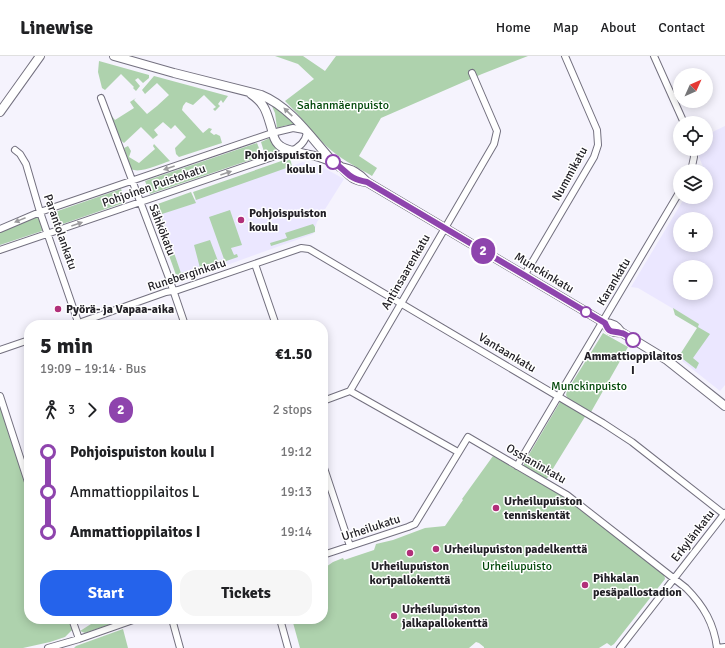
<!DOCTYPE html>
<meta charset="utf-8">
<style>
:root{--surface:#fff;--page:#f6f6f6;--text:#202124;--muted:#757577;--line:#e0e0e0;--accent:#2563eb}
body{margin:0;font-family:Signika,sans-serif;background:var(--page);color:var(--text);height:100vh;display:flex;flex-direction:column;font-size:15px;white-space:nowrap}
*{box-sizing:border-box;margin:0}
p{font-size:13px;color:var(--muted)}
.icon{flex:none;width:22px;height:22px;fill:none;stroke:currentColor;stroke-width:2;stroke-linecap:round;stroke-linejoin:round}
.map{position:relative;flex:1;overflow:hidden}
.panel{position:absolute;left:24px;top:264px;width:304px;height:304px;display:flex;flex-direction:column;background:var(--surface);border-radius:16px;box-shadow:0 2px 10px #0003}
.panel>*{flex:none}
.badge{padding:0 8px;border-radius:13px;font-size:14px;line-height:26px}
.needle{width:26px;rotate:45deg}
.tools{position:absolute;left:673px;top:12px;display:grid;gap:8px}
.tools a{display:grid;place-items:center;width:40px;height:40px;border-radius:50%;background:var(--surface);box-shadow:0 2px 10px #0003;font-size:20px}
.map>.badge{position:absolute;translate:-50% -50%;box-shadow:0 0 0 2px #fff}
.legs{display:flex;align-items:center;gap:6px;height:44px;padding:0 16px;font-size:13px}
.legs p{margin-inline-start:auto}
.headline{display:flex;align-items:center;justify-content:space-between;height:68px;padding:0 16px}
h1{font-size:22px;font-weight:700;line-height:30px}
.action{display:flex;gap:8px;margin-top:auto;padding:8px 16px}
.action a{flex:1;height:46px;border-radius:16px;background:var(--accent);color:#fff;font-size:16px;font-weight:700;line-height:46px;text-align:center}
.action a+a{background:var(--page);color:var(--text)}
ul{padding:0 16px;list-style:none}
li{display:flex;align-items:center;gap:14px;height:40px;font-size:15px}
li i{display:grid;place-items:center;width:6px;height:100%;margin:0 5px;background:currentColor}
li i::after{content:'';width:10px;height:10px;margin:-5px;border:3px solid;border-radius:50%;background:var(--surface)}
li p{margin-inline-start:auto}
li:first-child i{background:linear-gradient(#0000 50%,currentColor 0)}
li:last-child i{background:linear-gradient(currentColor 50%,#0000 0)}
header{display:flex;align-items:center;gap:24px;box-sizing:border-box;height:56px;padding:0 20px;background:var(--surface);border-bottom:1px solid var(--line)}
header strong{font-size:19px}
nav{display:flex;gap:22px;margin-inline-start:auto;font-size:14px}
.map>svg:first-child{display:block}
.built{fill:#ebe7ff;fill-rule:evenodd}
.green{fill:#aed2ad}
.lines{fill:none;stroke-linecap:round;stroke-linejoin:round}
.minor-casing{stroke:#73707f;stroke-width:8}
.major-casing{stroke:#73707f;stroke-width:10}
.minor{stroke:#fff;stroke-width:6}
.major{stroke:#fff;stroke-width:8}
.oneway{fill:#9c9b9e}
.line-1-casing{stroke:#fff;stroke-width:9}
.line-1{stroke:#8e44ad;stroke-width:6}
.stop-1-dot{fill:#fff;stroke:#8e44ad;stroke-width:2}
.poi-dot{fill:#b12f79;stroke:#fff;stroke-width:1.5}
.labels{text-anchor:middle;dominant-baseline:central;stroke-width:3;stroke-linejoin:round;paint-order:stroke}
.park-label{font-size:12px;fill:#004708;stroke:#fff}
.stop-label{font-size:12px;font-weight:bold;fill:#232127;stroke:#fff;text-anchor:end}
.street-label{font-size:12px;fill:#232127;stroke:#fff}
.poi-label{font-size:12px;font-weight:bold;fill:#232127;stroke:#fff;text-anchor:start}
</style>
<header>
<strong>Linewise</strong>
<nav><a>Home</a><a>Map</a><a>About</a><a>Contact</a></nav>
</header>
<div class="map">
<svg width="725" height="592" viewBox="0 0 725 592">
<rect width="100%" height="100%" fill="#f5f3fd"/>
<path class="built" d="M725 70V329L720 335 681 304 701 273 698 271 699 268 638 232 631 231 685 141H706V115H701L703 111 696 93H706V79ZM680 163H706V189H680ZM680 211H706V237H680Z
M303 106 326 113 344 123 317 166 313 178 188 223 181 217 161 158 195 147 194 143Z"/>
<path class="green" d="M275 0H303L325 15 336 0H528L482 18 381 62 359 100 377 112 372 120C359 112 344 105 332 95 315 81 302 61 285 45L314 23 298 8Z
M99 5 149 19V22L143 27 138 22 135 24 140 30 136 35 133 32 134 31 121 18 105 34 102 32 98 16Z
M154 20 228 40 223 47 221 44 218 48 220 50 215 55 213 53 216 51 204 39 193 49 186 46 183 50 182 54 203 77 209 72 212 73 210 76 214 79 216 78 220 80 222 87 179 101 176 98 175 92 186 81 175 69 171 73 163 66 154 74 158 79 153 83 141 71 124 87 119 83 111 59 115 64 134 52 130 46 136 42 134 44 147 58 157 50 169 39 157 27 145 38 142 34Z
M271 48 282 54 296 69H287L277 72 275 57Z
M270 82 279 94 265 99 261 86Z
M257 87 262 100 150 138 145 125Z
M154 88 170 105C160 108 140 118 131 113L124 92 128 90 131 95 129 101 139 107 155 93 153 90Z
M290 102 292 110 196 144 193 136Z
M121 133 126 146 54 171 49 158Z
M191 136 196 147 159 159 155 149Z
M230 154 242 189 231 192 234 199 237 198 238 201 203 213 204 217 193 221 192 216 200 213V212L194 189 210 184 218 205 224 203 209 161Z
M36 161 40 163 43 173 42 175 0 189V176L6 172Z
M162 162 181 217 189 215 186 223 181 225 178 224 176 219 157 166Z
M313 168 315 171V176L271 190 270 187 287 182 285 177Z
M673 252 699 268 698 271 710 278 693 302 699 307 696 313 679 300 697 272 675 259Z
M603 277 628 291 591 356 568 343 566 339 567 335Z
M560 346H563L586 359 546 424 524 411V407Z
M0 349 29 438V563H65L66 566 70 564 73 574 71 575 65 581 50 586 23 592H0Z
M493 400 566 442 664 518 665 523 614 588 611 590 607 587 599 592H484V591L479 587 476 586 469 592H300L292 563H323V513L333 506 343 502 344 504 374 494 376 488 393 484 425 472 445 470 463 444 462 443Z
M109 563H125L85 577 80 575 91 568Z
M123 573 128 592H74L76 590Z"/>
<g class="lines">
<defs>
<path id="minor" d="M654 0 684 67
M101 42 169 222 185 269
M15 94 20 98 26 108 40 156 79 269
M691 115 694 101 693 93
M0 173 40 156 272 77 293 72 304 74
M0 194 290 95C299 92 305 87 307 77
M255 208 276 269
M524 220 594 101 598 89 597 74 565 0
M73 269 166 236 178 234 301 192 309 193 603 367 632 386 725 459
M0 294 29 284
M350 335 458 396
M0 340 29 429
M323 345 350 335 494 88 497 75 472 17
M323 409 350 490
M517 410 680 135
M323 499 408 471 415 468 468 381 567 439 686 532C704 550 714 568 717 592L725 591
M72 563 79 583
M172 563 180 592
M280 563 288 592
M48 592 79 583 136 563
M620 592 725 457"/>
<path id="major" d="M114 0 174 17 261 39C291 51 312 83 333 106
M251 38C266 48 267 58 272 74 273 79 274 84 278 88 286 97 309 97 322 102 328 104 336 107 341 111 351 121 352 124 367 126
M0 56 40 0
M340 111C352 113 359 117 367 126L605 267C613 267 617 270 621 276L667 304 725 350
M605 267C609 275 613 277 621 276"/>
</defs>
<use href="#minor" class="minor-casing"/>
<use href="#major" class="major-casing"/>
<use href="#minor" class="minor"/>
<use href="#major" class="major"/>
</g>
<defs><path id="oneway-solid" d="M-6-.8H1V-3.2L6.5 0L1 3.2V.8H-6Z"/></defs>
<g class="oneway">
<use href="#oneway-solid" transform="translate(288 56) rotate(-136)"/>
<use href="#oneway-solid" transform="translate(169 112) rotate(161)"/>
<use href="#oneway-solid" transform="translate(226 117) rotate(-19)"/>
<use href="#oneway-solid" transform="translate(20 164) rotate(158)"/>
<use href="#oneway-solid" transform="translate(77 168) rotate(-19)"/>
</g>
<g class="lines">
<defs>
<path id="line-1" d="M333 106C348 115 347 123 367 126L605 267C610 279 612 274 621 277 625 277 630 282 633 284"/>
</defs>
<use href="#line-1" class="line-1-casing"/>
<use href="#line-1" class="line-1"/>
</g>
<g class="stop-1-dot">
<circle cx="333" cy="106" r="7"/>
<circle cx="586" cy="256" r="5"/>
<circle cx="633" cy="284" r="7"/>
</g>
<g class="poi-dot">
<circle cx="241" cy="164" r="4"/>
<circle cx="58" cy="253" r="4"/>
<circle cx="496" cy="452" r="4"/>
<circle cx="436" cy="493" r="4"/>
<circle cx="410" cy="497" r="4"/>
<circle cx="585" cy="529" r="4"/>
<circle cx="394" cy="560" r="4"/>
</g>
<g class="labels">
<g class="park-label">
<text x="343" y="49">Sahanmäenpuisto</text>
<text x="589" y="330">Munckinpuisto</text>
<text x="517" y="510">Urheilupuisto</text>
</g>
<g class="stop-label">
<text x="322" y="99">Pohjoispuiston<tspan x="322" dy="14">koulu I</tspan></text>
<text x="633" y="300" text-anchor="middle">Ammattioppilaitos<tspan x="633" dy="14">I</tspan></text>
</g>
<g class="street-label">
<text transform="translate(570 118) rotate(-61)">Nummikatu</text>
<text transform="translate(154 130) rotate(-19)">Pohjoinen Puistokatu</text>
<text transform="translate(162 174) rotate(69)">Sähkökatu</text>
<text transform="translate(60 176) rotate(71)">Parantolankatu</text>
<text transform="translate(406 216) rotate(-60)">Antinsaarenkatu</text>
<text transform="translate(544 217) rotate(31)">Munckinkatu</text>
<text transform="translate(187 219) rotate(-18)">Runeberginkatu</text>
<text transform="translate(614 226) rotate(-59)">Karankatu</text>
<text transform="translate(507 297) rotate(31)">Vantaankatu</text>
<text transform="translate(536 408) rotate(30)">Ossianinkatu</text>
<text transform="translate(371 472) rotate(-18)">Urheilukatu</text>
<text transform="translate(693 480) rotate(-52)">Erkylänkatu</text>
</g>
<g class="poi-label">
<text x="249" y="157">Pohjoispuiston<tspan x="249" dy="14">koulu</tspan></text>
<text x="66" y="253">Pyörä- ja Vapaa-aika</text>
<text x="504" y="445">Urheilupuiston<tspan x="504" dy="14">tenniskentät</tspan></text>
<text x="444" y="493">Urheilupuiston padelkenttä</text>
<text x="410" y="510" text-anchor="middle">Urheilupuiston<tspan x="410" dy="14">koripallokenttä</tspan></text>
<text x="593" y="522">Pihkalan<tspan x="593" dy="14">pesäpallostadion</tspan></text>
<text x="402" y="553">Urheilupuiston<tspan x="402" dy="14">jalkapallokenttä</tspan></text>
</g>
</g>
</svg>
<div class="tools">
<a><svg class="needle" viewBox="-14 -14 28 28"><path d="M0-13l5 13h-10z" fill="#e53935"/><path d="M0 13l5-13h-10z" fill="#757577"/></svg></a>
<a><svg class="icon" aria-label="locate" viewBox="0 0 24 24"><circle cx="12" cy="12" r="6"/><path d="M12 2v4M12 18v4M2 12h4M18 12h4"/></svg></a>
<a><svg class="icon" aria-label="layers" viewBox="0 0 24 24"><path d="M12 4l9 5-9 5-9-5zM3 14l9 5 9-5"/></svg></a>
<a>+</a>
<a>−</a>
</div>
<b class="badge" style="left:483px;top:195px;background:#8e44ad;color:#fff">2</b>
<section class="panel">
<div class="headline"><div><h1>5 min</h1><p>19:09 – 19:14 · Bus</p></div><b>€1.50</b></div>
<div class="legs"><svg class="icon" aria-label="walk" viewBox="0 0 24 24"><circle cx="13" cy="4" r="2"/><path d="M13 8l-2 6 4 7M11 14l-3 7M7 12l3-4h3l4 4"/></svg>3<svg class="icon" aria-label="forward" viewBox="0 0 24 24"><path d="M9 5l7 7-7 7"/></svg><b class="badge" style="background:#8e44ad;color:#fff">2</b><p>2 stops</p></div>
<ul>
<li><i style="color:#8e44ad"></i><b>Pohjoispuiston koulu I</b><p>19:12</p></li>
<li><i style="color:#8e44ad"></i><span>Ammattioppilaitos L</span><p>19:13</p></li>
<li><i style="color:#8e44ad"></i><b>Ammattioppilaitos I</b><p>19:14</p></li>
</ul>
<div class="action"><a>Start</a><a>Tickets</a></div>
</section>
</div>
